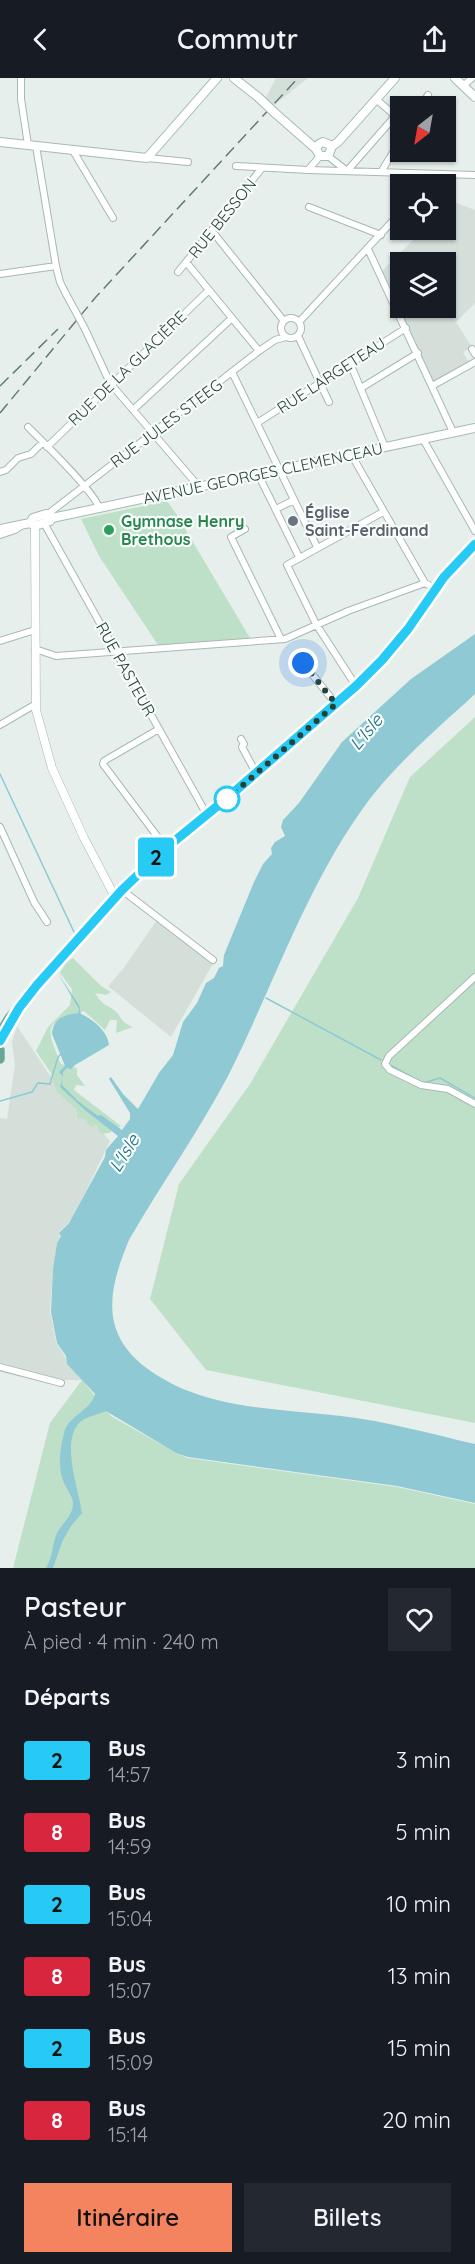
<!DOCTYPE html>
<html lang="fr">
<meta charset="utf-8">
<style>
:root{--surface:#171b24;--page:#242831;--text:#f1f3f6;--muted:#9ea1a6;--accent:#f4845f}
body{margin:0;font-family:Quicksand,sans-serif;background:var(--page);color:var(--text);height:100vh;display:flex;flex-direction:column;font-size:22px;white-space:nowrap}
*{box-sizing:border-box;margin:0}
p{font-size:20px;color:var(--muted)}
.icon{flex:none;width:33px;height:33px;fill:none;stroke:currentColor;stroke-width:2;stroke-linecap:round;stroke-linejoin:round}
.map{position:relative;height:1490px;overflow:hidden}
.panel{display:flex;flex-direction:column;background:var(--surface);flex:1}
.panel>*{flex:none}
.badge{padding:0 12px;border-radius:4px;font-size:21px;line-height:39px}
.needle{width:39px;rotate:211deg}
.fabs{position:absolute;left:390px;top:18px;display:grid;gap:12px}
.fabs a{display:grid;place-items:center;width:66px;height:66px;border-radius:0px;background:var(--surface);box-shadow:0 2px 4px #0004;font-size:30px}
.you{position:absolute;width:30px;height:30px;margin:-15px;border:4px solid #fff;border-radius:50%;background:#1a73e8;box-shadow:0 0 0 9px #1a73e833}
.map>.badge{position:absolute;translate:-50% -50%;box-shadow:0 0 0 3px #fff}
h2{padding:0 24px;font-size:22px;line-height:54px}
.round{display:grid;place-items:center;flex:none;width:63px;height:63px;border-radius:0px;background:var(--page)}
.headline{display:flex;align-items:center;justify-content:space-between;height:102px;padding:0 24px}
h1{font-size:28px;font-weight:600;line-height:45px}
.action{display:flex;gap:12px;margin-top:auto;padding:12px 24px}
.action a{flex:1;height:69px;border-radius:0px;background:var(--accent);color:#111;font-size:24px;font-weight:600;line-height:69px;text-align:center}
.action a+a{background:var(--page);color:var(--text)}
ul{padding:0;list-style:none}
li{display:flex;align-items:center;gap:18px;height:72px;padding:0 24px}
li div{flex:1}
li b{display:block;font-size:22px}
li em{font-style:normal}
li .badge{min-width:66px;font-weight:700;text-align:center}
header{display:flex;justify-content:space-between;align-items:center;height:78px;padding:0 24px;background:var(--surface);font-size:27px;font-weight:600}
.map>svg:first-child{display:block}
.built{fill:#d4dfda;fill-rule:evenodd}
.green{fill:#bfe0c8}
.water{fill:#8ec9d4}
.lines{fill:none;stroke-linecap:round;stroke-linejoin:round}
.stream{stroke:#8ec9d4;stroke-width:1.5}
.minor-casing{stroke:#a8b8b2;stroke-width:8}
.tertiary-casing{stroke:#a8b8b2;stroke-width:9}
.secondary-casing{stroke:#a4bbb3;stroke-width:10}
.primary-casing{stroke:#c2cac8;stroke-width:10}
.minor{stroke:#fff;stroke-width:6}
.tertiary{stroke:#fff;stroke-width:8}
.secondary{stroke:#fff;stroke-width:8}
.primary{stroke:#6aa596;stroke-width:9}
.rail{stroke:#5f7d75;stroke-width:1.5;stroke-dasharray:12 6;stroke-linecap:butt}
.minor-bridge-casing{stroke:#a8b8b2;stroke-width:8;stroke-linecap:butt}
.secondary-bridge-casing{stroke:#a4bbb3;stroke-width:10;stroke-linecap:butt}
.minor-bridge{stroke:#fff;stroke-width:6}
.secondary-bridge{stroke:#fff;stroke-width:8}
.line-casing{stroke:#fff;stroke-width:14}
.line{stroke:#27c9f5;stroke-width:9}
.walk{stroke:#24423a;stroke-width:6;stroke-dasharray:0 10.8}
.worship-dot{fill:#6b7280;stroke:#f7fbf9;stroke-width:2}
.leisure-dot{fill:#2e9e5b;stroke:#f7fbf9;stroke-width:2}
.stop-dot{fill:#fff;stroke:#27c9f5;stroke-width:3}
.labels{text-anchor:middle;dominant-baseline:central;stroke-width:4.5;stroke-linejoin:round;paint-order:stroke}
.street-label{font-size:16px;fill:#24423a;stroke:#f7fbf9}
.worship-label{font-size:16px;font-weight:bold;fill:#5b616d;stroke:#f7fbf9;text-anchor:start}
.leisure-label{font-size:16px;font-weight:bold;fill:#27864d;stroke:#f7fbf9;text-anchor:start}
.water-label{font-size:18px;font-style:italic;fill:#1c6f80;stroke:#f7fbf9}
</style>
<header><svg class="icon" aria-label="back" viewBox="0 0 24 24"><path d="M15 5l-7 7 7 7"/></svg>Commutr<svg class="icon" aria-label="share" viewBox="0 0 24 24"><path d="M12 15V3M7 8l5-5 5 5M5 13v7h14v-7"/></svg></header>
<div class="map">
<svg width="475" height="1490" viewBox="0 0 475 1490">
<rect width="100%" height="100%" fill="#e6efeb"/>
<path class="built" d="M276 0H308L273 28 265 21Z
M451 123 475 132V225L456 244 472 269 463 274 469 285 434 306 381 194 423 152H446V129ZM400 184H446V230H400Z
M157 842 214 884 171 959 108 908 123 891Z
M17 948 49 996 110 1063 84 1117 69 1144 59 1154 60 1158 57 1165 53 1191 50 1233 56 1264 65 1279 67 1286 82 1302H54L0 1288V1040L7 1041 15 987 12 964Z"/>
<path class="green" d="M167 423 175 434 250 560 158 567 99 478 81 441Z
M475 639V1345L206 1292 150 1221 179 1106 250 1006 358 820 410 699Z
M73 880 101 908 111 914 106 917 95 915C103 927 103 925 114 932 123 939 118 943 133 949L116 955 117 942H110L105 952 84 933C42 944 46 950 61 986L77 990V997L85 1008 76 1007 74 1012 121 1048 109 1055 101 1056 96 1047 91 1049 85 1041 77 1040V1032L56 1013 51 995 36 973 48 949 70 927 72 911 60 895 66 884Z
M82 1302 111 1338 176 1375 188 1380 397 1409 475 1426V1490H13L50 1345Z"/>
<path class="water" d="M475 556V616C438 650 399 683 369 722 307 805 274 907 228 998 198 1055 161 1106 129 1162 109 1210 99 1253 145 1289 202 1332 273 1330 341 1338 386 1343 431 1356 475 1366V1425L397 1408 188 1379 176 1375 106 1333C99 1336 86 1339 80 1344 60 1363 79 1412 82 1435L71 1448 62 1464 53 1490H46C53 1480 52 1466 57 1455 62 1446 73 1437 73 1426 73 1418 67 1412 64 1405 57 1388 60 1372 64 1355 68 1337 91 1333 95 1316L67 1286 66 1278 57 1265 51 1234 53 1191 57 1165 61 1158 59 1155 69 1145 105 1079 106 1072 118 1058 86 1033 60 1009 63 999 59 994 65 988 52 956C53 940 64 937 78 935L79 931 57 894 79 927 81 936C93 941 108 954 109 967L75 987 71 991 67 990 63 994 62 1007 78 1023 98 1038 101 1037 122 1052 130 1041V1035L109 1001 111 999 123 1016 138 1031 159 995 173 977 183 944 197 925 206 905 214 900 219 890 223 888 224 877 254 804 263 786 272 776 271 770 275 764 285 758 281 749 283 742 299 725 342 664 411 601Z"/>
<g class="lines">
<path class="stream" d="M0 696 74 854
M266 920 381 982
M390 987 423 1005 440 1000 475 1020
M0 1023 32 1014 38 1005 50 1006 58 979 61 976"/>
<defs>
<path id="minor" d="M21 0V21L28 67
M463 8 472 0
M376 21 400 42
M421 28 428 17
M36 68 56 188 60 204 66 216
M72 71 113 140
M328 78 347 93 396 37
M147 80 188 84
M236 88 308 92 320 78
M308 92 475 97
M381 94 400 63
M427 106 437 96
M309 129 381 157
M212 153 284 243
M368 171 453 354
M186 184 259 273
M178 194 262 90
M0 196 56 188
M281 250a10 10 0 1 1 20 0a10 10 0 1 1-20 0Z
M299 244 400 135
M85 251 110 305 194 403 196 409
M298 258 329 324
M472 271 475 276
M350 285 385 369
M232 294 317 469
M432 308 475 284
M361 310 418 275
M133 332 232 240
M257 345 406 250
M28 349C43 364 95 414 99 430
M423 361 475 453
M47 369 209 212
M351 376 425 505 436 511
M0 394 6 392 18 380 31 376 43 364
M258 396 299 479
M276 431 294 422
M48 436 259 273 275 262 286 259
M44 445 207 737
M245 451 231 459 281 561
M0 457 15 452 21 448
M0 563 35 552
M35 571 56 578 285 561 348 533 425 505
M303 585 336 626
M356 608 316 546 287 487 383 434
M0 647 36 626
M159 651 104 683 103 686 166 770
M241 661 244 666 242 669 256 695
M0 749 34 824 47 844
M122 812 213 882
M475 899 389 978 385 986 390 992 421 1007 448 1011 475 1026
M0 1289 61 1305"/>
<path id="tertiary" d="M35 448 36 632 52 690 84 760 115 819"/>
<path id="secondary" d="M234 0 258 19
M455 0 475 19
M275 35 316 71 320 78H328L331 71 330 67 323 64 319 66 316 71
M0 64 147 80 217 0
M331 69 338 64 395 0
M52 440 50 437 46 436 33 440 30 445 35 448 50 443 52 440 475 350
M0 451 30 445"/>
<path id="primary" d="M0 955 9 940 46 897 126 808 166 770 221 726 356 608 382 582 408 551 444 499 475 466
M0 972V981"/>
</defs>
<use href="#minor" class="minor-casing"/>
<use href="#tertiary" class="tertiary-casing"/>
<use href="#secondary" class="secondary-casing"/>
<use href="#primary" class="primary-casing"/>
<use href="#minor" class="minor"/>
<use href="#tertiary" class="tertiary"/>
<use href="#secondary" class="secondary"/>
<use href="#primary" class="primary"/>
<path class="rail" d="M0 308 58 251
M0 335 95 220 298 0"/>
<defs>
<path id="minor-bridge" d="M66 216 85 251"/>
<path id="secondary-bridge" d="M258 19 275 35"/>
</defs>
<use href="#minor-bridge" class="minor-bridge-casing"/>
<use href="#secondary-bridge" class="secondary-bridge-casing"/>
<use href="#minor-bridge" class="minor-bridge"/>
<use href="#secondary-bridge" class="secondary-bridge"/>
</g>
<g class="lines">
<defs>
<path id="line" d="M0 963 19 930 37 907 122 812 166 770 226 721 356 608 382 582 408 551 444 499 475 466"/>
</defs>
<use href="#line" class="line-casing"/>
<use href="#line" class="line"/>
<path class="walk" d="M227 721 336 626 303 585"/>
</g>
<circle class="worship-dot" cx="293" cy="443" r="6"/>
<circle class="leisure-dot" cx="109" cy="452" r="6"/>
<circle class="stop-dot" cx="227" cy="721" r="12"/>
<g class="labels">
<g class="street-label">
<text transform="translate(222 140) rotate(-51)">RUE BESSON</text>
<text transform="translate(127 290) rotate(-44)">RUE DE LA GLACIÈRE</text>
<text transform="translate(331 297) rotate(-33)">RUE LARGETEAU</text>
<text transform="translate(166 345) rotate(-37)">RUE JULES STEEG</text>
<text transform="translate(263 395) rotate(-12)">AVENUE GEORGES CLEMENCEAU</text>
<text transform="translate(126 591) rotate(61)">RUE PASTEUR</text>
</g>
<g class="worship-label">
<text x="305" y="434">Église<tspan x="305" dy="18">Saint-Ferdinand</tspan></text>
</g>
<g class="leisure-label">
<text x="121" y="443">Gymnase Henry<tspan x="121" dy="18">Brethous</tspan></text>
</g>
<g class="water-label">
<text transform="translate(366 654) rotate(-50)">L'Isle</text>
<text transform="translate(124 1075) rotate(-58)">L'Isle</text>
</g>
</g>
</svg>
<div class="fabs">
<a><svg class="needle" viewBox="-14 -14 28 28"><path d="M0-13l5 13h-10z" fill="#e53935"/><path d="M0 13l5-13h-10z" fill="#9ea1a6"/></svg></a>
<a><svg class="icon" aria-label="locate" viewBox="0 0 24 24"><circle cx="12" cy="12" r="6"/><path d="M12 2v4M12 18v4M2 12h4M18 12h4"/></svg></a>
<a><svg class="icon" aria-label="layers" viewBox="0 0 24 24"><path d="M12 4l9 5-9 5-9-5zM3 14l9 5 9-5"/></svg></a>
</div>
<div class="you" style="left:303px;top:585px"></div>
<b class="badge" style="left:156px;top:779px;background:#27c9f5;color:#111">2</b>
</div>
<section class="panel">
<div class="headline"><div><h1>Pasteur</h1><p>À pied · 4 min · 240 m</p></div><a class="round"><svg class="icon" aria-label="heart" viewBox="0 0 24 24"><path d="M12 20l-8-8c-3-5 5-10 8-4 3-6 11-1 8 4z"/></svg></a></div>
<h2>Départs</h2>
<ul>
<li><span class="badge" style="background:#27c9f5;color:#111">2</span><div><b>Bus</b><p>14:57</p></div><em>3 min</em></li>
<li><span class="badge" style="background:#d7263d;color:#fff">8</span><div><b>Bus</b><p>14:59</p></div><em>5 min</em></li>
<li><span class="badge" style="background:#27c9f5;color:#111">2</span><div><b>Bus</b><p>15:04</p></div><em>10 min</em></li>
<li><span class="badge" style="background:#d7263d;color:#fff">8</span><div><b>Bus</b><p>15:07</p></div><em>13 min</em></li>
<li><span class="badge" style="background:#27c9f5;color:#111">2</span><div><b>Bus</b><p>15:09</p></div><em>15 min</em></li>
<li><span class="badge" style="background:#d7263d;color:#fff">8</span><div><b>Bus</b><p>15:14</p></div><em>20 min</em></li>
</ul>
<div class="action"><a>Itinéraire</a><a>Billets</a></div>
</section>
